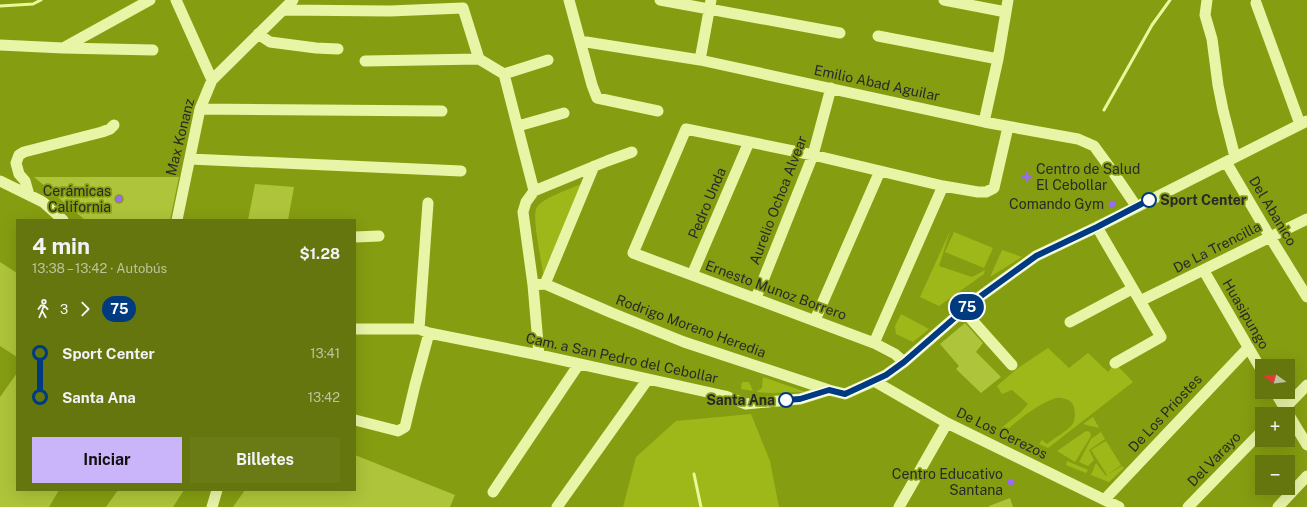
<!DOCTYPE html>
<html lang="es">
<meta charset="utf-8">
<style>
:root{--surface:#64760d;--page:#6a7b16;--text:#f1f3f6;--muted:#bbc49d;--accent:#cab5fa}
body{margin:0;font-family:"Public Sans",sans-serif;background:var(--page);color:var(--text);height:100vh;display:flex;flex-direction:column;font-size:15px;white-space:nowrap}
*{box-sizing:border-box;margin:0}
p{font-size:13px;color:var(--muted)}
.icon{flex:none;width:22px;height:22px;fill:none;stroke:currentColor;stroke-width:2;stroke-linecap:round;stroke-linejoin:round}
.map{position:relative;flex:1;overflow:hidden}
.panel{position:absolute;left:16px;top:219px;width:340px;height:272px;display:flex;flex-direction:column;background:var(--surface);border-radius:0px;box-shadow:0 4px 16px #0002}
.panel>*{flex:none}
.badge{padding:0 8px;border-radius:13px;font-size:14px;line-height:26px}
.needle{width:26px;rotate:285deg}
.buttons{position:absolute;left:1255px;top:359px;display:grid;gap:8px}
.buttons a{display:grid;place-items:center;width:40px;height:40px;border-radius:0px;background:var(--surface);box-shadow:0 4px 16px #0002;font-size:20px}
.map>.badge{position:absolute;translate:-50% -50%;box-shadow:0 0 0 2px #fff}
.legs{display:flex;align-items:center;gap:6px;height:44px;padding:0 16px;font-size:13px}
.legs p{margin-inline-start:auto}
.summary{display:flex;align-items:center;justify-content:space-between;height:68px;padding:0 16px}
h1{font-size:22px;font-weight:700;line-height:30px}
.button{display:flex;gap:8px;margin-top:auto;padding:8px 16px}
.button a{flex:1;height:46px;border-radius:0px;background:var(--accent);color:#111;font-size:16px;font-weight:700;line-height:46px;text-align:center}
.button a+a{background:var(--page);color:var(--text)}
ul{padding:0 16px;list-style:none}
li{display:flex;align-items:center;gap:14px;height:44px;font-size:15px}
li i{display:grid;place-items:center;width:6px;height:100%;margin:0 5px;background:currentColor}
li i::after{content:'';width:10px;height:10px;margin:-5px;border:3px solid;border-radius:50%;background:var(--surface)}
li p{margin-inline-start:auto}
li:first-child i{background:linear-gradient(#0000 50%,currentColor 0)}
li:last-child i{background:linear-gradient(currentColor 50%,#0000 0)}
.map>svg:first-child{display:block}
.green{fill:#9fb819}
.lines{fill:none;stroke-linecap:round;stroke-linejoin:round}
.stream{stroke:#eaf899;stroke-width:3}
.building{fill:#aec43a}
.minor{stroke:#e8f5a7;stroke-width:11}
.line-1-casing{stroke:#fff;stroke-width:9}
.line-1{stroke:#003b80;stroke-width:6}
.poi-dot{fill:#9a6aff;stroke:#859d11;stroke-width:1.5}
.stop-1-dot{fill:#fff;stroke:#003b80;stroke-width:2}
.labels{text-anchor:middle;dominant-baseline:central;stroke-width:3.5;stroke-linejoin:round;paint-order:stroke}
.street-label{font-size:14px;fill:#292929;stroke:#859d11}
.poi-label{font-size:14px;fill:#292929;stroke:#859d11;text-anchor:end}
.stop-label{font-size:14px;font-weight:bold;fill:#292929;stroke:#859d11;text-anchor:start}
</style>
<div class="map">
<svg width="1307" height="507" viewBox="0 0 1307 507">
<rect width="100%" height="100%" fill="#859d11"/>
<path class="green" d="M581 184 543 274C542 262 531 215 537 207 543 198 570 189 581 184Z
M950 231 939 266 972 277 985 270 984 274 939 306 920 297Z
M954 232 993 248 984 268 945 252Z
M1002 250 1022 257 990 277Z
M901 314 929 329 913 342 896 334 895 326Z
M1048 348 1069 368 1088 353 1108 372 1115 363 1133 382 1048 448 1039 444 1042 440 1047 444C1053 439 1067 431 1072 425 1076 420 1076 407 1071 402 1068 399 1061 397 1056 398 1040 403 1020 418 1007 430L1001 428 1021 412 1028 404 1012 390 1002 394 997 386 1018 368Z
M763 377 806 392 771 393 756 392 762 388Z
M742 382H749L753 391 741 389Z
M751 414 770 461 779 507H623L636 457 676 421Z
M1093 417 1099 428 1083 424Z
M1086 431 1090 432 1091 436 1075 462 1057 451Z
M1101 432 1105 439 1089 450 1094 460 1088 466 1079 462 1091 439Z
M1106 441 1121 465 1107 475 1122 466 1124 468 1109 482 1091 475 1096 463 1106 476 1107 475 1091 450Z
M1067 461 1088 470 1086 473 1066 465Z"/>
<g class="lines">
<path class="stream" d="M0 6 33 4 41 0
M1104 110 1152 25 1170 0
M694 474 701 507"/>
</g>
<path class="building" d="M34 177H179L170 220H85Z
M255 184 294 187 288 220H248Z
M0 262 17 273V357L0 346Z
M965 323 983 343 976 352 1001 377 981 393 956 369 959 366 940 344Z
M17 373V490H59L49 507H0V397Z
M355 455 455 495 450 507H233L245 490H355Z
M118 490H184L173 507H106Z
M1010 498 1013 507H989V506Z"/>
<g class="lines">
<path class="minor" d="M176 0 212 80
M569 0 592 85 597 98 658 111
M660 0 840 33
M944 0 1006 12
M1207 0 1205 15 1212 39 1218 85 1223 110 1235 157
M1256 3 1300 124
M283 10 390 11 463 8 479 59 504 74 534 191 526 202 523 212 533 285 539 355
M258 34 270 42 316 48 338 49
M878 36 998 59
M580 41 700 60 984 122 1078 139 1094 146 1113 172 1136 206
M0 45 63 48 153 50
M63 48 150 0
M700 60 711 0
M365 61 479 59
M504 74 548 60
M200 109 442 111
M984 122 998 59 1008 0
M518 126 564 113
M190 159 461 171
M1226 162 1270 237 1307 297
M0 181 43 202 63 220
M534 191 607 161 632 152
M29 195 25 181 19 174 16 163 19 155 24 152 102 132 110 129 114 125
M177 220 200 109 212 80 293 0
M1097 227 1161 337 1115 363
M355 237 379 236
M1204 271 1262 371
M692 275 749 142
M545 284 594 166
M533 285 545 284 612 313 684 342 829 390
M756 298 813 155 831 88
M1140 301 1307 219
M963 310 1012 365
M815 320 880 171
M1070 322 1132 289
M355 329H419L429 333 539 355 725 396 746 404 800 399 829 390 845 394 874 381 886 375 904 362 974 301 1036 256 1097 227 1307 121
M419 329 428 203
M874 343 943 186
M904 362 895 354 874 343 633 253 686 129 813 155 943 186 978 192H986L994 188 1008 127
M874 381 947 423 1119 507
M1275 392 1307 445
M1279 414 1307 385
M355 420 398 431 405 427 415 385 429 333
M493 492 579 364
M1105 499 1248 348
M212 507 217 490
M557 507 648 379
M899 507 947 423
M1188 507 1262 431
M1278 507 1307 476"/>
</g>
<g class="lines">
<defs>
<path id="line-1" d="M786 400 800 399 829 390 845 394 886 375 904 362 974 301 1036 256 1097 227 1149 200"/>
</defs>
<use href="#line-1" class="line-1-casing"/>
<use href="#line-1" class="line-1"/>
</g>
<g class="poi-dot">
<path d="M1025 171h4v4h4v4h-4v4h-4v-4h-4v-4h4z"/>
<circle cx="119" cy="199" r="4"/>
<circle cx="1112" cy="204" r="4"/>
<circle cx="1011" cy="482" r="4"/>
</g>
<g class="stop-1-dot">
<circle cx="1149" cy="200" r="7"/>
<circle cx="786" cy="400" r="7"/>
</g>
<g class="labels">
<g class="street-label">
<text transform="translate(877 83) rotate(12)">Emilio Abad Aguilar</text>
<text transform="translate(180 137) rotate(-76)">Max Konanz</text>
<text transform="translate(778 200) rotate(-69)">Aurelio Ochoa Alvear</text>
<text transform="translate(707 203) rotate(-67)">Pedro Unda</text>
<text transform="translate(1273 211) rotate(59)">Del Abanico</text>
<text transform="translate(1217 247) rotate(-27)">De La Trencilla</text>
<text transform="translate(776 290) rotate(20)">Ernesto Munoz Borrero</text>
<text transform="translate(1246 314) rotate(60)">Huasipungo</text>
<text transform="translate(691 326) rotate(20)">Rodrigo Moreno Heredia</text>
<text transform="translate(622 358) rotate(12)">Cam. a San Pedro del Cebollar</text>
<text transform="translate(1165 413) rotate(-47)">De Los Priostes</text>
<text transform="translate(1002 433) rotate(26)">De Los Cerezos</text>
<text transform="translate(1214 459) rotate(-46)">Del Varayo</text>
</g>
<g class="poi-label">
<text x="1036" y="169" text-anchor="start">Centro de Salud<tspan x="1036" dy="16">El Cebollar</tspan></text>
<text x="111" y="191">Cerámicas<tspan x="111" dy="16">California</tspan></text>
<text x="1104" y="204">Comando Gym</text>
<text x="1003" y="474">Centro Educativo<tspan x="1003" dy="16">Santana</tspan></text>
</g>
<g class="stop-label">
<text x="1160" y="200">Sport Center</text>
<text x="775" y="400" text-anchor="end">Santa Ana</text>
</g>
</g>
</svg>
<div class="buttons">
<a><svg class="needle" viewBox="-14 -14 28 28"><path d="M0-13l5 13h-10z" fill="#e53935"/><path d="M0 13l5-13h-10z" fill="#bbc49d"/></svg></a>
<a>+</a>
<a>−</a>
</div>
<b class="badge" style="left:967px;top:307px;background:#003b80;color:#fff">75</b>
<section class="panel">
<div class="summary"><div><h1>4 min</h1><p>13:38 – 13:42 · Autobús</p></div><b>$1.28</b></div>
<div class="legs"><svg class="icon" aria-label="walk" viewBox="0 0 24 24"><circle cx="13" cy="4" r="2"/><path d="M13 8l-2 6 4 7M11 14l-3 7M7 12l3-4h3l4 4"/></svg>3<svg class="icon" aria-label="forward" viewBox="0 0 24 24"><path d="M9 5l7 7-7 7"/></svg><b class="badge" style="background:#003b80;color:#fff">75</b></div>
<ul>
<li><i style="color:#003b80"></i><b>Sport Center</b><p>13:41</p></li>
<li><i style="color:#003b80"></i><b>Santa Ana</b><p>13:42</p></li>
</ul>
<div class="button"><a>Iniciar</a><a>Billetes</a></div>
</section>
</div>
